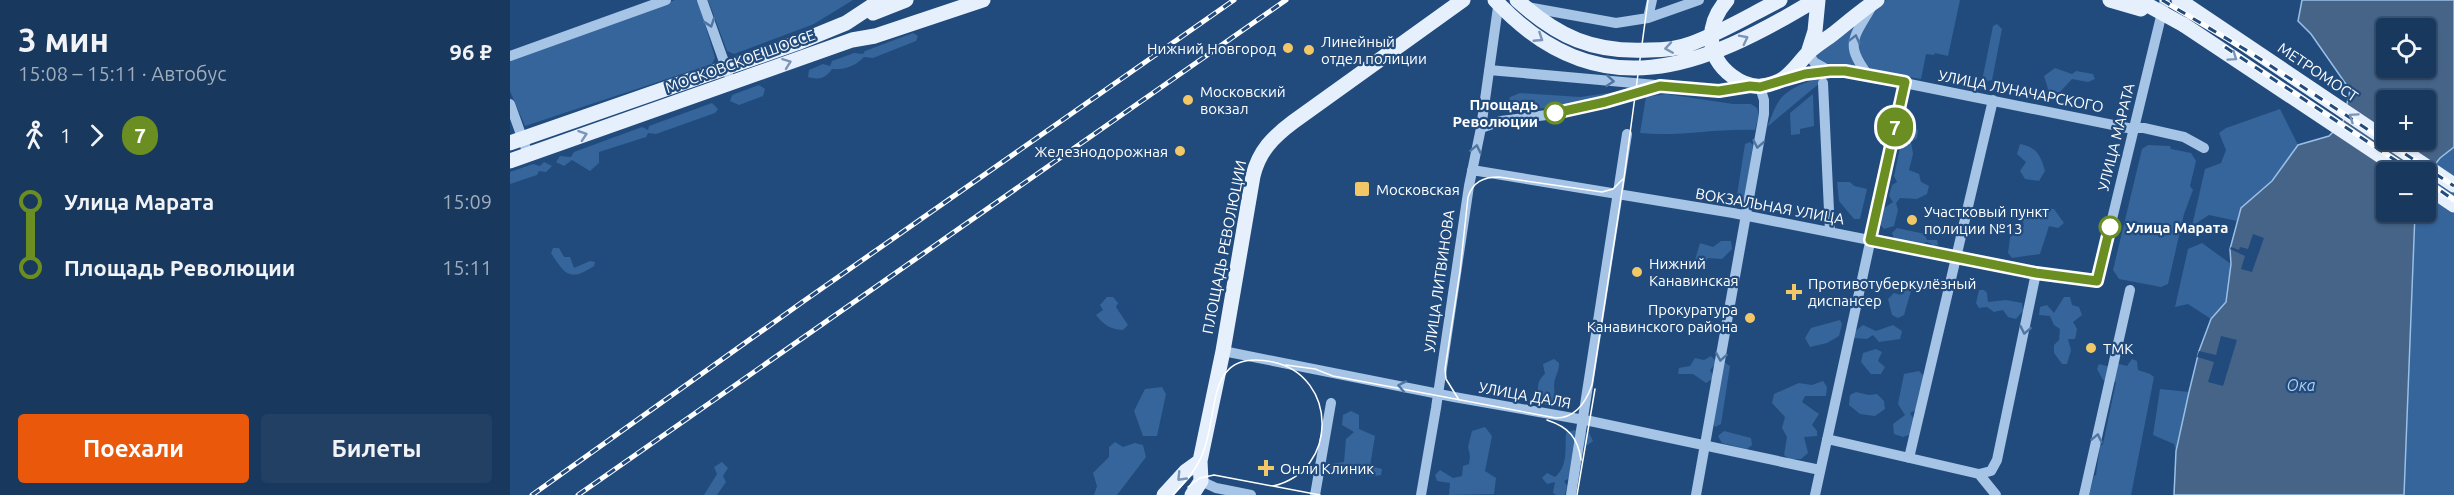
<!DOCTYPE html>
<html lang="ru">
<meta charset="utf-8">
<style>
:root{--surface:#19385e;--page:#223f64;--text:#f1f3f6;--muted:#9facbc;--line:#375273;--accent:#ea580c}
body{margin:0;font-family:Ubuntu,sans-serif;background:var(--page);color:var(--text);height:100vh;display:flex;flex-direction:column;font-size:22px;white-space:nowrap}
*{box-sizing:border-box;margin:0}
p{font-size:20px;color:var(--muted)}
.icon{flex:none;width:33px;height:33px;fill:none;stroke:currentColor;stroke-width:2;stroke-linecap:round;stroke-linejoin:round}
.map{position:relative;flex:1;overflow:hidden}
.details{display:flex;flex-direction:column;background:var(--surface);width:510px}
.details>*{flex:none}
.badge{padding:0 12px;border-radius:20px;font-size:21px;line-height:39px}
.controls{position:absolute;left:1866px;top:18px;display:grid;gap:12px}
.controls a{display:grid;place-items:center;width:60px;height:60px;border-radius:6px;background:var(--surface);box-shadow:0 2px 4px #0004,0 0 0 2px var(--line);font-size:30px}
.map>.badge{position:absolute;translate:-50% -50%;box-shadow:0 0 0 3px #fff}
.legs{display:flex;align-items:center;gap:9px;height:66px;padding:0 18px;font-size:20px}
.legs p{margin-inline-start:auto}
.overview{display:flex;align-items:center;justify-content:space-between;height:102px;padding:0 18px}
h1{font-size:33px;font-weight:600;line-height:45px}
.primary-button{display:flex;gap:12px;margin-top:auto;padding:12px 18px}
.primary-button a{flex:1;height:69px;border-radius:6px;background:var(--accent);color:#fff;font-size:24px;font-weight:600;line-height:69px;text-align:center}
.primary-button a+a{background:var(--page);color:var(--text)}
ul{padding:0 18px;list-style:none}
li{display:flex;align-items:center;gap:21px;height:66px;font-size:22px}
li i{display:grid;place-items:center;width:9px;height:100%;margin:0 8px;background:currentColor}
li i::after{content:'';width:15px;height:15px;margin:-8px;border:4px solid;border-radius:50%;background:var(--surface)}
li p{margin-inline-start:auto}
li:first-child i{background:linear-gradient(#0000 50%,currentColor 0)}
li:last-child i{background:linear-gradient(currentColor 50%,#0000 0)}
main{display:flex;flex:1;min-height:0}
.map>svg:first-child{display:block}
.green{fill:#35659b}
.water{fill:#456488;stroke:#99bfe7;stroke-width:1.5;fill-rule:evenodd}
.pier{fill:#214b7d}
.lines{fill:none;stroke-linecap:round;stroke-linejoin:round}
.minor{stroke:#a5c4e6;stroke-width:10}
.major{stroke:#e6f0fd;stroke-width:15}
.tram{stroke:#fff;stroke-width:1.5}
.rail-casing{stroke:#fff;stroke-width:5}
.rail{stroke:#214b7d;stroke-width:3;stroke-dasharray:9;stroke-linecap:butt}
.major-bridge{stroke:#e6f0fd;stroke-width:15}
.oneway{stroke:#4f75a2}
.oneway2{stroke:#7a95b7}
.line-1-casing{stroke:#fff;stroke-width:14}
.line-1{stroke:#6b8e23;stroke-width:9}
.poi-dot{fill:#f2c767;stroke:#214b7d;stroke-width:2}
.stop-1-dot{fill:#fff;stroke:#6b8e23;stroke-width:3}
.labels{text-anchor:middle;dominant-baseline:central;stroke-width:4.5;stroke-linejoin:round;paint-order:stroke}
.poi-label{font-size:15px;fill:#fff;stroke:#214b7d;text-anchor:start}
.street-label{font-size:15px;fill:#fff;stroke:#214b7d}
.stop-label{font-size:15px;font-weight:bold;fill:#fff;stroke:#214b7d;text-anchor:end}
.water-label{font-size:16px;font-style:italic;fill:#b0ceee;stroke:#214b7d}
</style>
<main>
<section class="details">
<div class="overview"><div><h1>3 мин</h1><p>15:08 – 15:11 · Автобус</p></div><b>96 ₽</b></div>
<div class="legs"><svg class="icon" aria-label="walk" viewBox="0 0 24 24"><circle cx="13" cy="4" r="2"/><path d="M13 8l-2 6 4 7M11 14l-3 7M7 12l3-4h3l4 4"/></svg>1<svg class="icon" aria-label="forward" viewBox="0 0 24 24"><path d="M9 5l7 7-7 7"/></svg><b class="badge" style="background:#6b8e23;color:#fff">7</b></div>
<ul>
<li><i style="color:#6b8e23"></i><b>Улица Марата</b><p>15:09</p></li>
<li><i style="color:#6b8e23"></i><b>Площадь Революции</b><p>15:11</p></li>
</ul>
<div class="primary-button"><a>Поехали</a><a>Билеты</a></div>
</section>
<div class="map">
<svg width="1944" height="495" viewBox="0 0 1944 495">
<rect width="100%" height="100%" fill="#214b7d"/>
<path class="green" d="M165 0H188L205 58 202 64 15 126 0 91V60Z
M198 0H343L304 24 224 54 217 51Z
M1377 0H1450L1438 56 1425 53 1424 55 1416 54 1411 79 1362 70 1350 58 1348 39 1370 3Z
M1350 16C1341 35 1334 48 1346 67L1311 63 1306 58 1307 53Z
M1487 24 1492 29 1482 80 1477 81 1473 76 1483 26Z
M403 33 408 36 406 41 363 58 354 57C346 66 334 70 322 69 315 79 309 80 298 77L299 70 313 64 320 66 322 61 344 53 353 54 355 51Z
M1545 68 1562 74 1566 71 1583 74 1585 79 1578 82 1562 79 1550 92H1539L1534 76Z
M1321 76 1311 82 1257 127C1261 119 1264 108 1269 101 1279 86 1304 79 1321 76Z
M249 85 255 89 253 96 229 105 220 101 222 95Z
M1106 92 1111 93 1048 107 999 111 997 106 1000 97 1010 93 1070 97Z
M1156 94 1223 104H1241L1247 108 1249 114 1245 130C1206 128 1169 137 1130 133L1136 97Z
M1303 94 1304 126 1290 129V134L1281 135 1280 113Z
M202 103 208 109 205 113 146 134 138 133 136 137 89 152V163L80 171 62 160 54 166 46 162 50 156 61 157 64 152 132 127 138 130 139 126Z
M1770 109 1788 145 1762 181 1731 208 1727 221 1699 215 1682 226 1695 169 1711 163 1716 150 1709 133 1716 128Z
M1402 124 1408 130 1407 138 1401 142 1403 154 1399 170 1409 174 1411 182 1419 186 1417 194 1407 199 1390 198 1386 203 1388 210 1384 226 1374 229 1369 223 1371 210 1383 202 1379 196 1382 185 1387 182 1384 176 1391 143 1396 141 1393 135 1395 125Z
M1240 142 1243 145 1235 197 1231 199 1227 195 1235 144Z
M1510 144C1527 147 1531 156 1535 171L1529 181 1515 179 1510 171 1516 162 1507 154Z
M1638 145 1660 146 1661 149 1681 153 1686 161 1680 186 1683 190 1674 214 1658 284 1651 287 1609 279 1603 270 1632 149Z
M1942 147H1944V495H1894L1904 212H1916V176L1930 158Z
M34 162 42 166 36 172 29 171 27 175 0 184V172L23 164 30 166Z
M1327 182H1340L1344 186 1357 189 1350 219H1344L1329 201Z
M1518 208 1544 209 1554 223 1548 228 1539 226 1530 254 1502 258 1498 253 1501 231 1514 227 1512 215Z
M1387 228 1415 234 1417 240H1427L1428 245 1424 246 1417 242 1411 244 1384 238 1382 233Z
M1211 241H1221L1222 249 1212 259 1198 258 1194 264 1185 260 1190 243 1203 247Z
M1692 243 1721 264 1716 303 1701 319 1678 304 1665 307 1678 249Z
M43 248H49L54 257H60L64 268 80 261 85 262 84 266C60 282 55 275 41 253Z
M1398 288 1401 291 1394 315 1388 318 1382 315 1378 299 1384 293 1390 295 1392 290Z
M1469 290H1474L1477 293 1478 302 1496 300 1512 303 1513 311 1506 319 1498 317 1493 310 1484 312 1477 307 1469 308 1466 303Z
M597 297H603L608 303 606 307 618 325 613 330C600 329 594 325 586 315L593 310 590 305Z
M1554 297H1560L1562 305 1569 307 1572 315 1563 322 1567 329 1565 339H1558L1561 350 1557 364H1552L1544 353V345L1549 340 1550 329 1544 325 1540 316 1529 315 1530 307 1537 305 1544 313Z
M1330 320 1332 324 1329 336 1317 343 1300 347 1295 338 1301 328Z
M1353 325 1366 331 1383 325 1392 331 1390 339 1369 342 1363 335 1357 339 1344 338V332Z
M1366 349 1372 352 1368 361 1375 367 1371 374H1361L1351 362 1353 353Z
M1201 356 1207 362 1200 370 1204 378 1196 383 1183 374H1168L1169 368 1180 366 1185 358 1194 360Z
M1044 359 1049 363C1049 370 1047 373 1045 379 1042 391 1048 393 1040 405L1032 404C1027 393 1025 382 1035 374L1033 364Z
M1622 359 1627 361 1628 370 1640 374 1644 377 1621 495H1579L1584 476 1586 475 1590 446 1593 444 1606 382 1593 380 1587 369 1589 364 1601 367 1609 364 1617 366Z
M1214 362 1220 366 1211 424 1205 427 1203 423Z
M1409 371 1415 377 1406 410 1400 413 1405 421 1402 434 1393 437 1384 434 1383 424 1395 415 1388 404 1394 374Z
M1313 381 1317 387 1316 396H1295L1292 402 1309 414 1302 425 1307 431V436L1294 437 1298 453 1291 459H1279L1274 455 1277 437 1272 428 1275 417 1262 403 1264 394 1289 383 1302 385Z
M652 387 656 394 647 436H633L624 411 635 389Z
M1650 389 1679 392 1666 451 1664 444 1643 435Z
M1346 392 1359 395 1367 394 1374 401 1375 409 1365 416 1350 414 1339 405 1340 395Z
M841 411 849 415V429L865 436 860 466 872 469 871 475C856 479 834 473 820 468L821 464 834 462 836 439 844 432 832 425 833 415Z
M975 427 982 436 975 471 986 478 984 494 939 495 940 483 927 481 925 475 930 470 943 478 952 476 953 466 959 464 960 456 958 447 962 431Z
M1064 430 1079 433 1083 441 1076 446 1068 443 1063 450 1066 456 1058 479 1054 481 1057 486 1055 495H1046L1043 493 1045 482 1037 484 1032 478 1037 473 1045 477C1058 467 1055 448 1056 433Z
M1214 431 1241 438 1242 445 1237 449 1212 443 1208 436Z
M605 442 613 447 625 443 633 445 636 457 607 495H584L587 486 583 473 599 457V447Z
M212 462 218 468 213 476 216 482 207 495H194L207 474 204 467Z"/>
<path class="water" d="M1792 0H1944V147L1930 158 1916 176V172H1876V212L1905 213 1894 495H1664L1666 451 1679 392 1689 351 1701 319 1716 302 1721 264 1720 249 1731 208 1762 181 1788 145 1819 136 1833 122 1840 90 1801 34 1788 21ZM1876 28H1916V68H1876ZM1876 100H1916V140H1876Z"/>
<path class="pier" d="M1743 234 1754 238 1742 272 1731 269 1735 256 1720 249 1721 247 1729 250 1730 247 1738 249Z
M1711 336 1727 340 1713 386 1698 382 1704 362 1687 357 1689 351 1706 355Z"/>
<g class="lines">
<path class="minor" d="M192 0 218 73
M1017 7 1106 23 1138 18 1189 0
M1138 18 1142 0
M1298 53 1304 62 1320 71
M0 56 156 0
M979 70 1146 85
M1359 76C1335 46 1342 39 1361 8
M1276 78 1295 73 1335 71 1618 128H1634L1674 137 1694 148
M1313 83 1320 232
M0 104 18 154
M971 128 991 121 1044 114 1095 102 1150 86 1209 91 1240 86
M962 170 1223 213 1526 273 1587 281 1655 0
M713 351 944 397 1080 421 1310 470
M1317 439 1469 474 1486 495
M1399 458 1483 100
M1469 474 1481 471 1487 460 1526 273
M691 481 706 488 741 495
M805 495 821 403
M911 495 926 408 959 186 971 128 989 0
M1061 495 1117 134
M1186 495 1254 114V100L1250 87
M1305 495 1395 82
M1574 495 1620 290"/>
<path class="major" d="M1217 0C1196 24 1195 56 1222 76 1230 82 1240 87 1251 86 1277 83 1282 70 1298 53 1305 46 1315 40 1323 34 1338 22 1352 10 1367 0
M1600 0 1631 9
M1669 0 1944 185
M363 13 396 0
M1674 25 1895 172
M1298 53 1305 31 1308 0
M0 143 287 43 336 23 371 0
M0 161 342 40 365 36 473 0
M1916 186 1944 205
M654 495 676 471 690 461
M682 495 691 481 690 461 713 351 743 176C749 151 763 137 783 122L953 0"/>
<path class="tram" d="M776 365 805 369 823 376 1046 418C1066 418 1076 402 1082 385L1114 178 1138 0
M949 400 936 379 935 369 950 271 958 197C963 182 973 177 989 177L1092 192 1103 189 1114 178
M1037 420C1058 427 1068 437 1071 460
M678 487 690 478 704 475 810 495
M663 495C676 481 688 468 694 450 709 409 696 348 763 362 828 376 829 471 763 486
M1067 495 1085 389"/>
<defs>
<path id="rail" d="M1652 0 1741 53 1944 186
M1634 1 1661 14
M1715 47 1903 172
M1916 181 1944 200
M22 495 291 303 724 0
M68 495 776 0"/>
</defs>
<use href="#rail" class="rail-casing"/>
<use href="#rail" class="rail"/>
<path class="major-bridge" d="M985 0C1088 111 1193 68 1305 0
M1007 0C1048 37 1083 53 1139 50 1153 50 1167 49 1180 44 1211 33 1240 15 1270 0
M1632 2 1674 25"/>
</g>
<defs><path id="oneway-chevron" d="M-2-3.5L2.5 0L-2 3.5" fill="none" stroke-width="1.6" stroke-linecap="round" stroke-linejoin="round" transform="scale(1.5)"/></defs>
<g class="oneway">
<use href="#oneway-chevron" transform="translate(200 23) rotate(71)"/>
<use href="#oneway-chevron" transform="translate(1345 39) rotate(-76)"/>
<use href="#oneway-chevron" transform="translate(1100 81) rotate(5)"/>
<use href="#oneway-chevron" transform="translate(1248 144) rotate(101)"/>
<use href="#oneway-chevron" transform="translate(966 149) rotate(-78)"/>
<use href="#oneway-chevron" transform="translate(1515 330) rotate(101)"/>
<use href="#oneway-chevron" transform="translate(1211 357) rotate(100)"/>
<use href="#oneway-chevron" transform="translate(892 386) rotate(-169)"/>
<use href="#oneway-chevron" transform="translate(1587 438) rotate(-78)"/>
</g>
<g class="oneway2">
<use href="#oneway-chevron" transform="translate(1029 38) rotate(33)"/>
<use href="#oneway-chevron" transform="translate(1234 39) rotate(-27)"/>
<use href="#oneway-chevron" transform="translate(1159 48) rotate(171)"/>
<use href="#oneway-chevron" transform="translate(1723 57) rotate(34)"/>
<use href="#oneway-chevron" transform="translate(277 63) rotate(-20)"/>
<use href="#oneway-chevron" transform="translate(1843 117) rotate(-146)"/>
<use href="#oneway-chevron" transform="translate(73 135) rotate(-19)"/>
<use href="#oneway-chevron" transform="translate(671 477) rotate(134)"/>
</g>
<g class="lines">
<defs>
<path id="line-1" d="M1045 113 1095 102 1150 86 1209 91 1240 86 1250 87 1295 74 1320 71H1335L1395 82 1360 240 1526 273 1587 281 1600 227"/>
</defs>
<use href="#line-1" class="line-1-casing"/>
<use href="#line-1" class="line-1"/>
</g>
<g class="poi-dot">
<circle cx="778" cy="48" r="6"/>
<circle cx="799" cy="50" r="6"/>
<circle cx="678" cy="100" r="6"/>
<circle cx="670" cy="151" r="6"/>
<rect x="844" y="181" width="16" height="16" rx="3"/>
<circle cx="1402" cy="220" r="6"/>
<circle cx="1127" cy="272" r="6"/>
<path d="M1281 283h6v6h6v6h-6v6h-6v-6h-6v-6h6z"/>
<circle cx="1240" cy="318" r="6"/>
<circle cx="1581" cy="348" r="6"/>
<path d="M753 459h6v6h6v6h-6v6h-6v-6h-6v-6h6z"/>
</g>
<g class="stop-1-dot">
<circle cx="1045" cy="113" r="10"/>
<circle cx="1600" cy="227" r="10"/>
</g>
<g class="labels">
<g class="poi-label">
<text x="811" y="41">Линейный<tspan x="811" dy="17">отдел полиции</tspan></text>
<text x="766" y="48" text-anchor="end">Нижний Новгород</text>
<text x="690" y="91">Московский<tspan x="690" dy="17">вокзал</tspan></text>
<text x="658" y="151" text-anchor="end">Железнодорожная</text>
<text x="866" y="189">Московская</text>
<text x="1414" y="211">Участковый пункт<tspan x="1414" dy="17">полиции №13</tspan></text>
<text x="1139" y="263">Нижний<tspan x="1139" dy="17">Канавинская</tspan></text>
<text x="1298" y="283">Противотуберкулёзный<tspan x="1298" dy="17">диспансер</tspan></text>
<text x="1228" y="309" text-anchor="end">Прокуратура<tspan x="1228" dy="17">Канавинского района</tspan></text>
<text x="1593" y="348">ТМК</text>
<text x="770" y="468">Онли Клиник</text>
</g>
<g class="street-label">
<text transform="translate(230 61) rotate(-20)">МОСКОВСКОЕ ШОССЕ</text>
<text transform="translate(1808 72) rotate(34)">МЕТРОМОСТ</text>
<text transform="translate(1511 91) rotate(11)">УЛИЦА ЛУНАЧАРСКОГО</text>
<text transform="translate(1606 137) rotate(-76)">УЛИЦА МАРАТА</text>
<text transform="translate(1260 206) rotate(10)">ВОКЗАЛЬНАЯ УЛИЦА</text>
<text transform="translate(714 247) rotate(-79)">ПЛОЩАДЬ РЕВОЛЮЦИИ</text>
<text transform="translate(929 281) rotate(-82)">УЛИЦА ЛИТВИНОВА</text>
<text transform="translate(1015 395) rotate(10)">УЛИЦА ДАЛЯ</text>
</g>
<g class="stop-label">
<text x="1028" y="104">Площадь<tspan x="1028" dy="17">Революции</tspan></text>
<text x="1616" y="227" text-anchor="start">Улица Марата</text>
</g>
<g class="water-label">
<text x="1791" y="385">Ока</text>
</g>
</g>
</svg>
<div class="controls">
<a><svg class="icon" aria-label="locate" viewBox="0 0 24 24"><circle cx="12" cy="12" r="6"/><path d="M12 2v4M12 18v4M2 12h4M18 12h4"/></svg></a>
<a>+</a>
<a>−</a>
</div>
<b class="badge" style="left:1385px;top:127px;background:#6b8e23;color:#fff">7</b>
</div>
</main>
